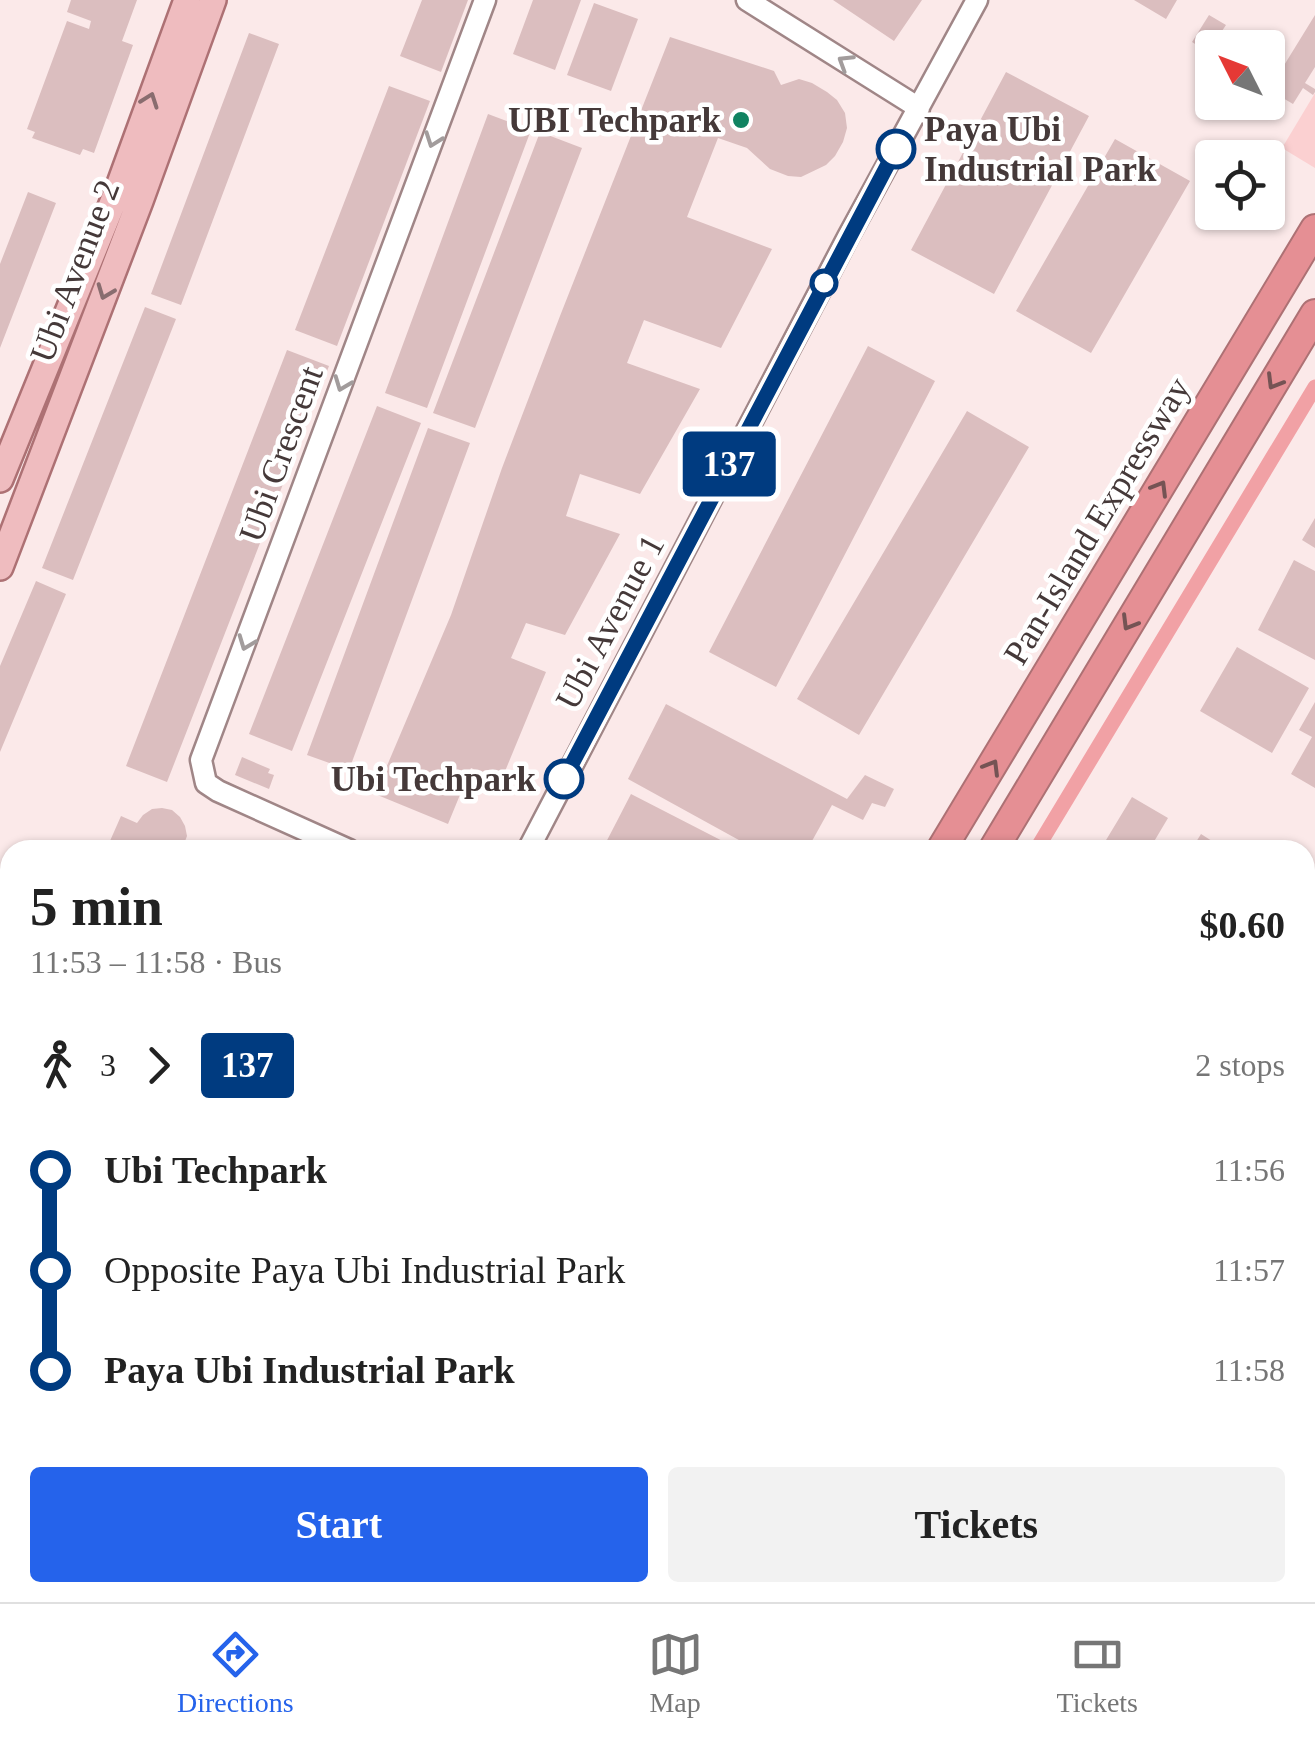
<!DOCTYPE html>
<meta charset="utf-8">
<style>
:root{--surface:#fff;--page:#f2f2f2;--text:#222;--muted:#767676;--line:#e0e0e0;--accent:#2563eb}
body{margin:0;font-family:"Times New Roman",serif;background:var(--page);color:var(--text);height:100vh;display:flex;flex-direction:column;font-size:38px;white-space:nowrap}
*{box-sizing:border-box;margin:0}
p{font-size:32px;color:var(--muted)}
.icon{flex:none;width:55px;height:55px;fill:none;stroke:currentColor;stroke-width:2;stroke-linecap:round;stroke-linejoin:round}
.map{position:relative;flex:1;overflow:hidden}
.sheet{position:absolute;left:0px;top:840px;width:1315px;height:762px;display:flex;flex-direction:column;background:var(--surface);border-radius:30px 30px 0 0;box-shadow:0 2px 8px #0004}
.sheet>*{flex:none}
.badge{padding:0 20px;border-radius:8px;font-size:35px;line-height:65px}
.needle{width:65px;rotate:312deg}
.tools{position:absolute;left:1195px;top:30px;display:grid;gap:20px}
.tools a{display:grid;place-items:center;width:90px;height:90px;border-radius:10px;background:var(--surface);box-shadow:0 2px 8px #0004;font-size:50px}
.map>.badge{position:absolute;translate:-50% -50%;box-shadow:0 0 0 5px #fff}
.legs{display:flex;align-items:center;gap:15px;height:110px;padding:0 30px;font-size:32px}
.legs p{margin-inline-start:auto}
.summary{display:flex;align-items:center;justify-content:space-between;height:170px;padding:0 30px}
h1{font-size:55px;font-weight:800;line-height:75px}
.primary-button{display:flex;gap:20px;margin-top:auto;padding:20px 30px}
.primary-button a{flex:1;height:115px;border-radius:10px;background:var(--accent);color:#fff;font-size:40px;font-weight:800;line-height:115px;text-align:center}
.primary-button a+a{background:var(--page);color:var(--text)}
ul{padding:0 30px;list-style:none}
li{display:flex;align-items:center;gap:35px;height:100px;font-size:38px}
li i{display:grid;place-items:center;width:15px;height:100%;margin:0 12px;background:currentColor}
li i::after{content:'';width:25px;height:25px;margin:-12px;border:8px solid;border-radius:50%;background:var(--surface)}
li p{margin-inline-start:auto}
li:first-child i{background:linear-gradient(#0000 50%,currentColor 0)}
li:last-child i{background:linear-gradient(currentColor 50%,#0000 0)}
.tabs{display:flex;justify-content:space-around;align-items:center;height:140px;border-top:2px solid var(--line);background:var(--surface);font-size:28px;color:var(--muted)}
.tabs a{display:grid;justify-items:center;gap:5px}
.tabs .selected{color:var(--accent)}
.map>svg:first-child{display:block}
.green{fill:#fbd0d1}
.lines{fill:none;stroke-linecap:round;stroke-linejoin:round}
.stream{stroke:#f1a1a5;stroke-width:4}
.canal{stroke:#f1a1a5;stroke-width:15}
.building{fill:#dbbebf}
.minor-casing{stroke:#a08687;stroke-width:25}
.major-casing{stroke:#ad7174;stroke-width:30}
.highway-casing{stroke:#ad7174;stroke-width:32}
.minor{stroke:#fff;stroke-width:20}
.major{stroke:#efbcbf;stroke-width:25}
.highway{stroke:#e58f94;stroke-width:28}
.oneway{stroke:#a29c9c}
.oneway2{stroke:#896d6f}
.oneway3{stroke:#755354}
.line-1-casing{stroke:#fff;stroke-width:22}
.line-1{stroke:#003b80;stroke-width:15}
.poi-dot{fill:#118361;stroke:#fff;stroke-width:4}
.stop-1-dot{fill:#fff;stroke:#003b80;stroke-width:5}
.labels{text-anchor:middle;dominant-baseline:central;stroke-width:9;stroke-linejoin:round;paint-order:stroke}
.poi-label{font-size:35px;font-weight:bold;fill:#453939;stroke:#fff;text-anchor:end}
.stop-label{font-size:35px;font-weight:bold;fill:#453939;stroke:#fff;text-anchor:start}
.street-label{font-size:35px;fill:#453939;stroke:#fff}
</style>
<div class="map">
<svg width="1315" height="1602" viewBox="0 0 1315 1602">
<rect width="100%" height="100%" fill="#fbe9e9"/>
<path class="green" d="M1315 93V168L1282 148Z
M893 1592 1033 1593 1048 1602H899L890 1597Z"/>
<g class="lines">
<path class="stream" d="M0 1353 10 1359
M413 1592 430 1602"/>
<path class="canal" d="M1036 850 1315 387
M632 1602 636 1592"/>
</g>
<path class="building" d="M71 0H137L122 41 133 45 94 153 83 149 80 155 32 138 35 132 27 129 67 21 89 29 91 21 67 12Z
M422 0H468L441 72 400 56Z
M533 0H581L555 70 513 54Z
M833 0H922L894 41Z
M1134 0H1177L1166 19Z
M594 3 638 19 611 91 567 75Z
M1209 15 1226 25 1208 52 1192 42Z
M1315 15V67L1305 83 1315 89V92L1313 95 1303 88 1293 104 1271 91 1274 85 1268 81V58L1283 67Z
M249 33 279 44 181 305 151 294Z
M670 37 774 71 781 85 799 79 812 83 827 92 837 100 845 113 847 128 843 142 835 156 826 165 801 177 788 176 770 169 747 148 718 138 687 217 772 249 721 348 644 320 627 363 700 389 640 494 580 474 566 516 620 534 565 635 526 623 511 658 546 672 501 781 471 768 448 824 375 794 451 615 502 468 560 316Z
M1006 72 1089 116 994 294 911 250Z
M389 86 430 101 337 346 295 330Z
M488 114 531 130 427 408 385 393Z
M540 132 582 148 475 428 433 413Z
M1115 139 1190 181 1091 353 1016 311Z
M28 192 56 203 0 348V264Z
M145 307 176 319 73 580 42 568Z
M868 346 935 381 776 687 709 652Z
M287 350 329 366 167 782 126 766Z
M377 406 421 423 292 751 249 734Z
M967 411 1029 447 859 735 797 699Z
M428 428 470 443 349 770 307 755Z
M1315 518V548L1302 540Z
M1294 560 1315 571V660L1258 630Z
M36 581 66 594 0 752V666Z
M1237 647 1309 688 1272 753 1200 711Z
M1315 702V788L1291 774 1312 737 1299 730Z
M666 704 847 799 865 775 894 789 885 807 872 803 863 820 832 805 807 850H757L628 779Z
M242 757 270 769 268 773 274 775 269 789 235 775Z
M631 794 740 850H602Z
M1132 797 1168 818 1149 850H1100Z
M162 808 172 810 180 817 185 826 187 836 184 844 197 850H106L121 816 137 823 143 815 152 809Z
M1201 834 1226 850H1191Z
M1315 983V1099L1305 1116V1000Z
M10 1220V1255L0 1249V1238Z
M1305 1221 1315 1227V1303L1305 1321Z
M10 1278V1328L0 1323V1297Z
M1315 1385V1457L1305 1451V1402Z
M0 1402 10 1408V1449L0 1443Z
M1305 1498 1315 1503 1305 1521Z
M0 1506 10 1512V1563L0 1557Z
M1315 1532V1602H1274L1280 1592H1305V1549Z
M62 1592H117L112 1602H79Z
M270 1592H350L346 1600 350 1602H265Z
M1190 1592H1264L1259 1602H1185Z"/>
<g class="lines">
<defs>
<path id="minor" d="M747 0 919 108
M349 850 218 791 206 783 201 760 485 0
M528 850 848 237 977 0
M0 910 10 914"/>
<path id="major" d="M0 479 117 192 187 0
M0 567 140 201 213 0"/>
<path id="highway" d="M941 850 1315 229
M993 850 1315 314
M454 1602 461 1592
M518 1602 523 1592
M551 1602 557 1592
M601 1602 605 1592"/>
</defs>
<use href="#minor" class="minor-casing"/>
<use href="#major" class="major-casing"/>
<use href="#highway" class="highway-casing"/>
<use href="#minor" class="minor"/>
<use href="#major" class="major"/>
<use href="#highway" class="highway"/>
</g>
<defs><path id="oneway-chevron" d="M-2-3.5L2.5 0L-2 3.5" fill="none" stroke-width="1.6" stroke-linecap="round" stroke-linejoin="round" transform="scale(2.5)"/></defs>
<g class="oneway">
<use href="#oneway-chevron" transform="translate(845 62) rotate(-148)"/>
<use href="#oneway-chevron" transform="translate(433 140) rotate(110)"/>
<use href="#oneway-chevron" transform="translate(342 384) rotate(111)"/>
<use href="#oneway-chevron" transform="translate(246 643) rotate(111)"/>
</g>
<g class="oneway2">
<use href="#oneway-chevron" transform="translate(150 100) rotate(-70)"/>
<use href="#oneway-chevron" transform="translate(105 292) rotate(111)"/>
</g>
<g class="oneway3">
<use href="#oneway-chevron" transform="translate(1274 382) rotate(121)"/>
<use href="#oneway-chevron" transform="translate(1160 488) rotate(-59)"/>
<use href="#oneway-chevron" transform="translate(1129 623) rotate(121)"/>
<use href="#oneway-chevron" transform="translate(992 767) rotate(-59)"/>
</g>
<g class="lines">
<defs>
<path id="line-1" d="M564 779 896 149"/>
</defs>
<use href="#line-1" class="line-1-casing"/>
<use href="#line-1" class="line-1"/>
</g>
<circle class="poi-dot" cx="741" cy="120" r="10"/>
<g class="stop-1-dot">
<circle cx="896" cy="149" r="18"/>
<circle cx="824" cy="283" r="12"/>
<circle cx="564" cy="779" r="18"/>
</g>
<g class="labels">
<g class="poi-label">
<text x="721" y="120">UBI Techpark</text>
</g>
<g class="stop-label">
<text x="924" y="129">Paya Ubi<tspan x="924" dy="40">Industrial Park</tspan></text>
<text x="536" y="779" text-anchor="end">Ubi Techpark</text>
</g>
<g class="street-label">
<text transform="translate(75 271) rotate(-69)">Ubi Avenue 2</text>
<text transform="translate(281 454) rotate(-70)">Ubi Crescent</text>
<text transform="translate(1097 521) rotate(-59)">Pan-Island Expressway</text>
<text transform="translate(610 622) rotate(-62)">Ubi Avenue 1</text>
</g>
</g>
</svg>
<div class="tools">
<a><svg class="needle" viewBox="-14 -14 28 28"><path d="M0-13l5 13h-10z" fill="#e53935"/><path d="M0 13l5-13h-10z" fill="#767676"/></svg></a>
<a><svg class="icon" aria-label="locate" viewBox="0 0 24 24"><circle cx="12" cy="12" r="6"/><path d="M12 2v4M12 18v4M2 12h4M18 12h4"/></svg></a>
</div>
<b class="badge" style="left:729px;top:464px;background:#003b80;color:#fff">137</b>
<section class="sheet">
<div class="summary"><div><h1>5 min</h1><p>11:53 – 11:58 · Bus</p></div><b>$0.60</b></div>
<div class="legs"><svg class="icon" aria-label="walk" viewBox="0 0 24 24"><circle cx="13" cy="4" r="2"/><path d="M13 8l-2 6 4 7M11 14l-3 7M7 12l3-4h3l4 4"/></svg>3<svg class="icon" aria-label="forward" viewBox="0 0 24 24"><path d="M9 5l7 7-7 7"/></svg><b class="badge" style="background:#003b80;color:#fff">137</b><p>2 stops</p></div>
<ul>
<li><i style="color:#003b80"></i><b>Ubi Techpark</b><p>11:56</p></li>
<li><i style="color:#003b80"></i><span>Opposite Paya Ubi Industrial Park</span><p>11:57</p></li>
<li><i style="color:#003b80"></i><b>Paya Ubi Industrial Park</b><p>11:58</p></li>
</ul>
<div class="primary-button"><a>Start</a><a>Tickets</a></div>
</section>
</div>
<nav class="tabs">
<a class="selected"><svg class="icon" aria-label="directions" viewBox="0 0 24 24"><path d="M12 3l9 9-9 9-9-9zM9 14v-3h6M13 9l2 2-2 2"/></svg>Directions</a>
<a><svg class="icon" aria-label="map" viewBox="0 0 24 24"><path d="M3 6l6-2 6 2 6-2v14l-6 2-6-2-6 2zM9 4v14M15 6v14"/></svg>Map</a>
<a><svg class="icon" aria-label="tickets" viewBox="0 0 24 24"><path d="M3 7h18v10H3zM15 7v10"/></svg>Tickets</a>
</nav>
